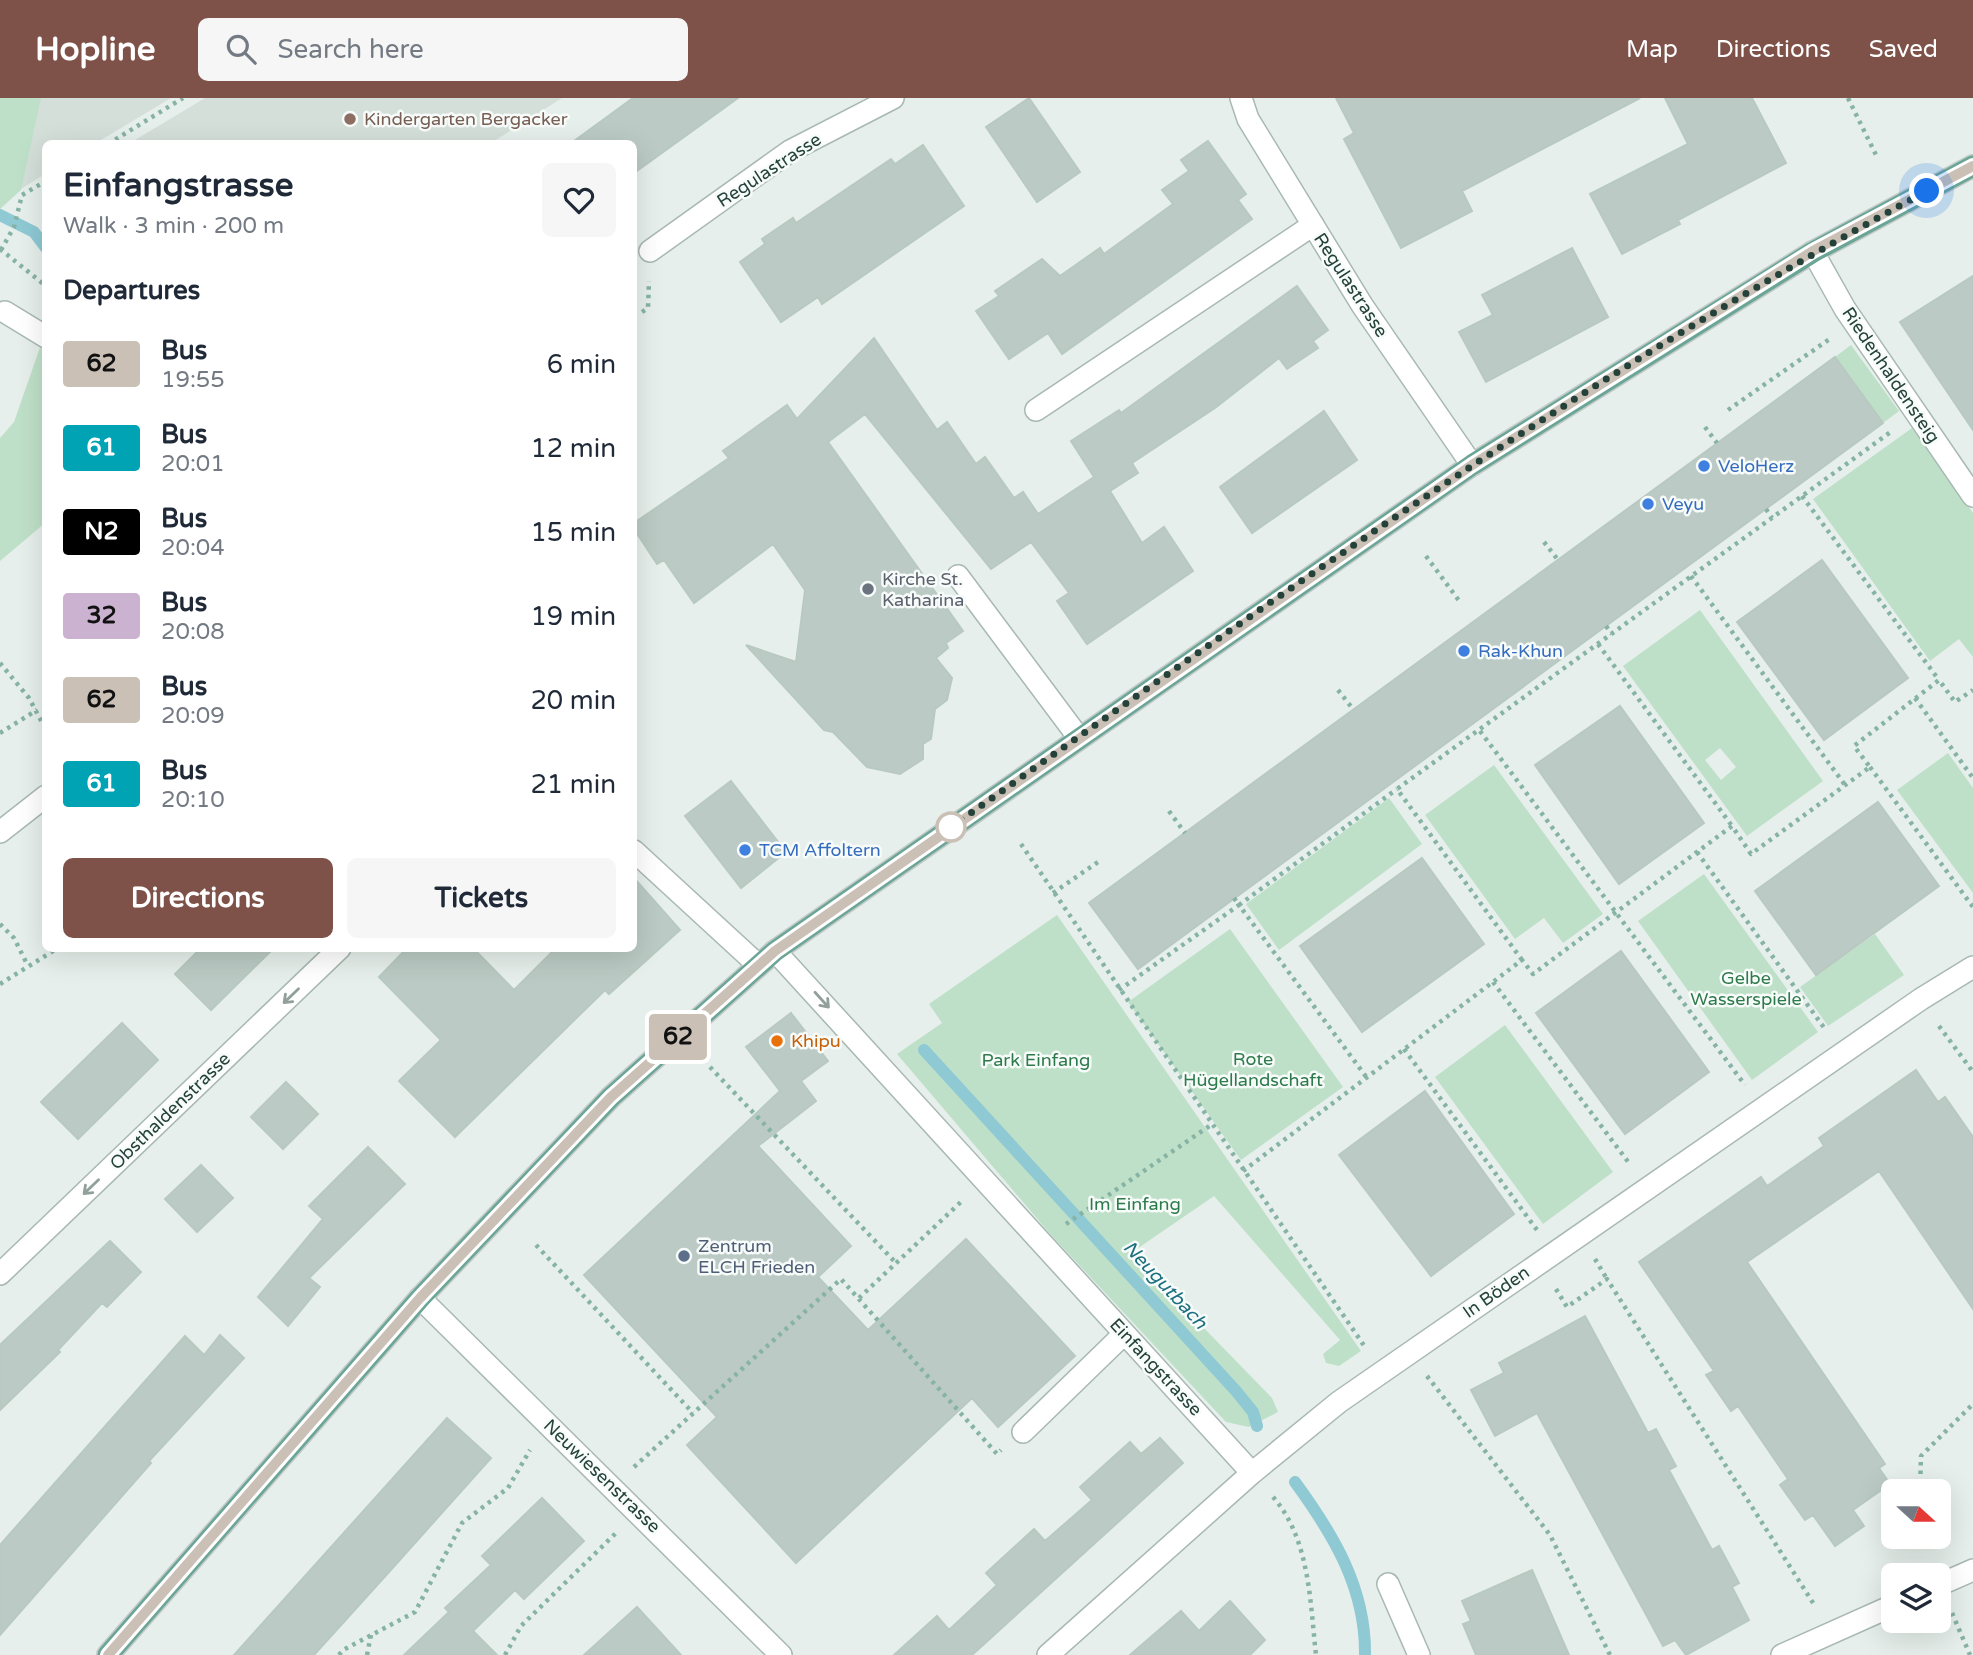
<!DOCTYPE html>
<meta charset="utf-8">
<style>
:root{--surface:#fff;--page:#f6f6f7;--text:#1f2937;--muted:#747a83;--accent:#7f5249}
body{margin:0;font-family:"Varela Round",sans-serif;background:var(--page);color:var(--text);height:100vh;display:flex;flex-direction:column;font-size:26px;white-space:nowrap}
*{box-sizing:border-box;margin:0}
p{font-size:23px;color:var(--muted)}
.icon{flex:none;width:38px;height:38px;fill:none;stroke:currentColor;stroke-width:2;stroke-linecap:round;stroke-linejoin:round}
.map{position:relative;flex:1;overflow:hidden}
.details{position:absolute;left:42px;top:42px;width:595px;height:812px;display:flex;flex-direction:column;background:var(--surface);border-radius:10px;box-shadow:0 7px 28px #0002}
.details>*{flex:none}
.badge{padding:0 14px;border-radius:5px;font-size:24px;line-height:46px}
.needle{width:46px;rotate:111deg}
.tools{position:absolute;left:1881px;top:1381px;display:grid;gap:14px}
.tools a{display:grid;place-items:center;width:70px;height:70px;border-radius:10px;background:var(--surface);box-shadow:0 7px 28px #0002;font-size:35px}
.you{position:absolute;width:35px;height:35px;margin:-18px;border:5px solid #fff;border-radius:50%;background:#1a73e8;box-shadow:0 0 0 10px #1a73e833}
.map>.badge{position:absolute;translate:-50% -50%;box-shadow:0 0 0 4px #fff}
h2{padding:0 21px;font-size:26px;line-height:63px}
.round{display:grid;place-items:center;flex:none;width:74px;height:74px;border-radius:10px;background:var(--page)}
.headline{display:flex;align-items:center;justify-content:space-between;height:119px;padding:0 21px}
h1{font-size:33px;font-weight:700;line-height:52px}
.action{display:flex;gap:14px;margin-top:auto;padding:14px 21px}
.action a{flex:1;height:80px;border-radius:10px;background:var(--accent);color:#fff;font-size:28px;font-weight:700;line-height:80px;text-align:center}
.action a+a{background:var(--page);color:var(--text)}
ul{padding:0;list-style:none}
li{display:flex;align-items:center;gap:21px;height:84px;padding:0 21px}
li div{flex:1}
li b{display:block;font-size:26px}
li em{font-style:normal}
li .badge{min-width:77px;font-weight:700;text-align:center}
header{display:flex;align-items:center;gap:42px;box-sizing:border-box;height:98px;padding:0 35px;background:var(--accent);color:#fff}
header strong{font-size:33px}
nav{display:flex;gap:38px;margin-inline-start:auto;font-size:24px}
.search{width:490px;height:63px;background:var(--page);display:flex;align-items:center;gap:18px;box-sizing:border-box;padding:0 24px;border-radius:10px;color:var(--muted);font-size:26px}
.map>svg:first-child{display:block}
.built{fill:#d4dfda}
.green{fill:#bfe0c8;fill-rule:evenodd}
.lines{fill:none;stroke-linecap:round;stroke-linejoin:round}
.stream{stroke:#8ec9d4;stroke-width:12}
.building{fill:#bbcac4;stroke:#b8c9c2;stroke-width:2}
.lane-casing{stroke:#a8b8b2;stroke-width:24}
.street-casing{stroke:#a8b8b2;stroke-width:24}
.primary-casing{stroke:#c2cac8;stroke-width:24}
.path{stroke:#86b3a5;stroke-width:4.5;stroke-dasharray:3.5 5;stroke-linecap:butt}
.lane{stroke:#fff;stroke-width:21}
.street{stroke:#fff;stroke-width:21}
.primary{stroke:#6aa596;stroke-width:21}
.oneway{stroke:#92a09c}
.line-casing{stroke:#fff;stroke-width:16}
.line{stroke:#cac0b6;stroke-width:10}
.walk{stroke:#24423a;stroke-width:7;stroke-dasharray:0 12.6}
.education-dot{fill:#8d6e63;stroke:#f7fbf9;stroke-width:2.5}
.shop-dot{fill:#3f7fe0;stroke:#f7fbf9;stroke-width:2.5}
.worship-dot{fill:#6b7280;stroke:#f7fbf9;stroke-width:2.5}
.stop-dot{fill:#fff;stroke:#cac0b6;stroke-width:3.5}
.food-dot{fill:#e8710a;stroke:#f7fbf9;stroke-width:2.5}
.service-dot{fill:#5c6f8a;stroke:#f7fbf9;stroke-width:2.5}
.labels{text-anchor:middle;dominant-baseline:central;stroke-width:5;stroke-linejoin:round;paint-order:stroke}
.education-label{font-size:18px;fill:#785e54;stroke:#f7fbf9;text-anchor:start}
.street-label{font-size:18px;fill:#24423a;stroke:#f7fbf9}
.shop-label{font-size:18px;fill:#366cbe;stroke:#f7fbf9;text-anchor:start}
.worship-label{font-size:18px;fill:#5b616d;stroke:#f7fbf9;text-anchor:start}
.park-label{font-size:18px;fill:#2d7a4b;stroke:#f7fbf9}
.food-label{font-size:18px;fill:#c56008;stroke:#f7fbf9;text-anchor:start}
.service-label{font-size:18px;fill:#4e5e75;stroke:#f7fbf9;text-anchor:start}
.water-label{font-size:19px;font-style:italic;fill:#1c6f80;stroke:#f7fbf9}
</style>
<header>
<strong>Hopline</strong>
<div class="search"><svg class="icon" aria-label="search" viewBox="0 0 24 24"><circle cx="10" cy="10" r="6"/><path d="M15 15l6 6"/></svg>Search here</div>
<nav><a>Map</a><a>Directions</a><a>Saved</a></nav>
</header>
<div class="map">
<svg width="1973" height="1557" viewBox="0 0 1973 1557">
<rect width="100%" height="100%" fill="#e6efeb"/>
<path class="built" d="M0 0H171L96 45 46 46 45 76 21 91 0 74Z
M205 0H562L491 45H138L135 42Z"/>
<path class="green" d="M0 0H41L21 92 0 111Z
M45 235V425L0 463V340L14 324Z
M1851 247 1899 313 1883 325 1835 259Z
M1912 330 1973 415V559L1959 541 1930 563 1813 401Z
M1700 512 1823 683 1747 738 1623 568ZM1720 650 1736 669 1721 682 1705 662Z
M1948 655 1973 690V795L1897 692Z
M1494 667 1603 816 1563 845 1544 820 1515 841 1425 717Z
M1389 700 1422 746 1279 852 1246 806Z
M1704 776 1818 934 1752 982 1638 823Z
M1057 817 1361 1253 1339 1268 1326 1265 1323 1256 1340 1242 1214 1098 1131 1155 1272 1300 1278 1314 1249 1329 1226 1324 1051 1137 897 956 942 925 929 906Z
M1230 831 1343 989 1241 1062 1128 904Z
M1875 836 1904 877 1828 928 1800 889Z
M1505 927 1613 1074 1543 1126 1435 979Z"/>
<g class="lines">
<path class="stream" d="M0 117 34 134 46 150
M924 952 1236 1293 1253 1314 1257 1328
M1295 1384C1333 1436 1366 1490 1365 1557"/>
</g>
<path class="building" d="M633 0H738L634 75V46H570Z
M1029 0 1080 74 1037 104 986 29Z
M1336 0H1640L1462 93 1472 113 1401 150 1344 41 1354 35Z
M1665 0H1752L1786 65 1678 122 1680 126 1622 156 1590 96 1688 46Z
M1208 43 1246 96 1238 102 1252 121 1062 256 1048 235 1009 261 976 213 999 198 995 193 1042 161 1060 178 1100 150 1104 156 1173 106 1162 92 1189 73 1181 62Z
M923 47 964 108 822 206 818 199 781 224 740 164 765 146 762 141 793 120 796 125 891 61 895 66Z
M1572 150 1608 219 1486 284 1459 234 1493 217 1482 197Z
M1973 178V332L1900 224Z
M1297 188 1328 232 1313 243 1318 250 1287 271 1279 260 1215 310 1132 365 1138 375 1110 393 1142 445 1164 429 1193 473 1087 546 1057 503 1069 495 1031 444 991 471 865 316 828 344 963 533 946 545 948 550 936 560 952 580 947 602 935 611 931 641 923 646V661L900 676 867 669 833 634 824 632 746 547 796 564 805 492 773 446 694 505 664 462 657 466 634 431V425L729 360 723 353 787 307 797 321 874 240 937 332 947 324 976 366 985 359 1014 400 1023 394 1038 416 1094 379 1071 343 1119 312 1121 315Z
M1835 259 1883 325 1138 871 1089 805Z
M1324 313 1357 362 1252 435 1220 389Z
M1822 462 1908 580 1824 642 1737 524Z
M1620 608 1704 725 1619 786 1535 667Z
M731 683 786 754 741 790 685 718Z
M1878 704 1939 788 1816 877 1755 793Z
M1422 760 1484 846 1362 934 1300 848Z
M634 780 680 832 609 896 605 892 455 1039 399 983 441 942 379 879 407 850H473L514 892 556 850H634Z
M201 850H274L211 912 175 876Z
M1621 853 1709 974 1625 1036 1536 915Z
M791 915 828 963 801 983 816 1003 758 1048 851 1148 818 1179 868 1232 966 1141 1075 1258 998 1329 972 1300 796 1465 687 1347 717 1319 584 1177 780 993 746 949Z
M122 925 158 962 78 1041 41 1004Z
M1916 972 1938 1004 1945 999 1973 1039V1211L1879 1073 1747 1164 1885 1366 1879 1370 1890 1386 1853 1412 1864 1428 1835 1448 1813 1417 1805 1422 1780 1387 1788 1381 1738 1308 1731 1313 1706 1277 1714 1273 1639 1164 1761 1079 1767 1088 1824 1048 1819 1040Z
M286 984 318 1016 283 1051 251 1019Z
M1425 993 1514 1116 1431 1178 1339 1057Z
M368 1049 405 1086 309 1180 320 1189 288 1228 258 1199 323 1121 309 1108Z
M201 1067 233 1100 197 1134 165 1101Z
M110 1143 141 1174 107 1209 102 1205 58 1252 60 1254 0 1312V1247Z
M1585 1218 1648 1335 1656 1331 1676 1368 1669 1372 1712 1452 1719 1448 1739 1485 1732 1489 1749 1522 1686 1557 1675 1542 1663 1548 1537 1315 1495 1338 1471 1292 1504 1275 1499 1265Z
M220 1237 244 1260 149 1363 151 1365 0 1537V1447L185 1238 204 1257Z
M447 1320 491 1360 389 1474 314 1557H234Z
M1160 1340 1183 1365 972 1557H894L937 1518 949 1532 997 1487 986 1475 1034 1431 1045 1443 1092 1402 1080 1389 1130 1344 1141 1356Z
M542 1400 584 1443 524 1501 515 1492 473 1533 497 1557H404L449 1514 445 1510 491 1467 482 1458Z
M1532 1472 1569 1557H1476L1463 1526 1471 1523 1462 1503Z
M1230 1503 1265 1542 1250 1557H1130L1181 1513 1199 1533Z
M637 1509 681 1557H584Z"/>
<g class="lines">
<defs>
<path id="lane" d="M1813 154 1845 211 1973 398
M5 214 46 239
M1036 312 1313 127
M958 478 1079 640
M1023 1334 1124 1236
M1388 1486 1419 1557"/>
<path id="street" d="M1241 0 1248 21 1362 207 1472 367
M650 153 790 53 893 0
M0 734 46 698
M634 753 758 867
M775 853 1252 1375
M0 1176 340 850
M420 1200 781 1557
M1939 1487 1973 1472
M1048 1557 1252 1375 1339 1304 1921 901 1973 869
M1782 1557 1894 1507"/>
<path id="primary" d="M108 1557 420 1200 611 999 775 853 1472 367 1813 154 1973 68"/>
</defs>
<use href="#lane" class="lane-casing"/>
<use href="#street" class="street-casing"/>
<use href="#primary" class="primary-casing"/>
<path class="path" d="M1848 0 1878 61
M108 46 183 0
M0 151 46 188
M1 152 14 129 22 97 46 83
M642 214 648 210 649 183
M1728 312 1831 240
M1705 329 1717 345
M1802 398 1939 582
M1766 411 1772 420
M1544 444 1558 462
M1426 458 1460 504
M1691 478 1845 687
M1606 528 1612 536
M1598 546 1732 728
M0 565 29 600 46 632
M1338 592 1353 611
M1915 600 1973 680
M1480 633 1745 987
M0 635 37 612
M1870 669 1973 809
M1169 713 1185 735
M1021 746 1365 1249
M1697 754 1825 931
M1053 795 1098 764
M1234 800 1239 807 1397 691
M0 826 14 840 28 868
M1522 862 1397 691 1892 333
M1493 884 1629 1065
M0 886 58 850
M1119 892 1239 807 1367 980
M1939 928 1973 974
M1404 951 1537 1132
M710 969 896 1165
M1243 1073 1522 862 1533 876 1732 728 1751 756 1870 669 1854 648 1939 582 1955 604 1973 592
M1066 1126 1211 1027
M536 1147 693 1315
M1595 1161 1607 1181
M1556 1191 1567 1209 1607 1181 1815 1508
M859 1200 963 1102
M1427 1278 1550 1437 1610 1557
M634 1369 841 1181 997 1356 1001 1352
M1920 1393 1921 1358 1973 1306
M1273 1399C1310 1441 1310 1504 1316 1557
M1938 1438 1945 1452
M1952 1515 1970 1557
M339 1557 343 1552 415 1514 462 1425 508 1390 530 1352
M367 1557 371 1537
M505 1557 521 1528 617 1434"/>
<use href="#lane" class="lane"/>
<use href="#street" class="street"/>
<use href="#primary" class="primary"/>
</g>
<defs><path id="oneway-shaft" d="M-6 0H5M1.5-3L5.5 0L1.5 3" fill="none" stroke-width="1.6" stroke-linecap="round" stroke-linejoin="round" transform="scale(1.75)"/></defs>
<g class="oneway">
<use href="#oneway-shaft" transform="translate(291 898) rotate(136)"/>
<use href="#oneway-shaft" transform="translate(822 902) rotate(48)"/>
<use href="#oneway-shaft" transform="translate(91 1089) rotate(136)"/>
</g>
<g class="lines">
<defs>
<path id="line" d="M108 1557 420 1200 611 999 775 853 1472 367 1813 153 1973 68"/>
</defs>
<use href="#line" class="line-casing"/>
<use href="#line" class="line"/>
<path class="walk" d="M951 729C1268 505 1585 277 1927 93"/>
</g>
<circle class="education-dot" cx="350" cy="21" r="7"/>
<g class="shop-dot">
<circle cx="1704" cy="368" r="7"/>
<circle cx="1648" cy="406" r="7"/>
<circle cx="1464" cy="553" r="7"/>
<circle cx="745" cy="752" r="7"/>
</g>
<circle class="worship-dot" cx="868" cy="491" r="7"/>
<circle class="stop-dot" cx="951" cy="729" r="14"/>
<circle class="food-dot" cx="777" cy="943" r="7"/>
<circle class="service-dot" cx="684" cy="1158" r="7"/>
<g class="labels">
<g class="education-label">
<text x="364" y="21">Kindergarten Bergacker</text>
</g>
<g class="street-label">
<text transform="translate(769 72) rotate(-33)">Regulastrasse</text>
<text transform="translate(1351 187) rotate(57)">Regulastrasse</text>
<text transform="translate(1891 277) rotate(56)">Riedenhaldensteig</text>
<text transform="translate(170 1013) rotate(-44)">Obsthaldenstrasse</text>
<text transform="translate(1496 1194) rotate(-35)">In Böden</text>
<text transform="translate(1156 1269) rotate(47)">Einfangstrasse</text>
<text transform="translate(602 1378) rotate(44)">Neuwiesenstrasse</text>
</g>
<g class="shop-label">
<text x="1718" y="368">VeloHerz</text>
<text x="1662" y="406">Veyu</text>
<text x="1478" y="553">Rak-Khun</text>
<text x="759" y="752">TCM Affoltern</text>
</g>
<g class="worship-label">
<text x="882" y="481">Kirche St.<tspan x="882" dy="21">Katharina</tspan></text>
</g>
<g class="park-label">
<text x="1746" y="880">Gelbe<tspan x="1746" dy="21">Wasserspiele</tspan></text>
<text x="1253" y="961">Rote<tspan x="1253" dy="21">Hügellandschaft</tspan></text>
<text x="1036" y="962">Park Einfang</text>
<text x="1135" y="1106">Im Einfang</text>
</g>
<g class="food-label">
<text x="791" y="943">Khipu</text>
</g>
<g class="service-label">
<text x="698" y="1148">Zentrum<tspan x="698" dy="21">ELCH Frieden</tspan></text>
</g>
<g class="water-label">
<text transform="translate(1165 1187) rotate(47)">Neugutbach</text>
</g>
</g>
</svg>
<div class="tools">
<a><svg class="needle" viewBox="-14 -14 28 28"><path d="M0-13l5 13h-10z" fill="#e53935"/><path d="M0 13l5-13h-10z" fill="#747a83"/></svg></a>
<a><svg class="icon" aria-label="layers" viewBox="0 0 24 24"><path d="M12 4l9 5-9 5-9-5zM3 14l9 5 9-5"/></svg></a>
</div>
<div class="you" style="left:1927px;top:93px"></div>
<b class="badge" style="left:678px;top:939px;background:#cac0b6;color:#111">62</b>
<section class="details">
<div class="headline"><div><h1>Einfangstrasse</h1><p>Walk · 3 min · 200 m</p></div><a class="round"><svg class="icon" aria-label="heart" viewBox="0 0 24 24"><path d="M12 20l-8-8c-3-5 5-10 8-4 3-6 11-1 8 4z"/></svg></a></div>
<h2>Departures</h2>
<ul>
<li><span class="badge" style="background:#cac0b6;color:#111">62</span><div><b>Bus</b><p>19:55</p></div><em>6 min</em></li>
<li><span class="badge" style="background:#00a3b4;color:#fff">61</span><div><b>Bus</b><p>20:01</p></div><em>12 min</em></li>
<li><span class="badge" style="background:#000;color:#fff">N2</span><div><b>Bus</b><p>20:04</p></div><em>15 min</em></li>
<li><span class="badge" style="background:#ccb2d1;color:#111">32</span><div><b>Bus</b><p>20:08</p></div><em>19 min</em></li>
<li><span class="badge" style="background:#cac0b6;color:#111">62</span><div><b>Bus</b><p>20:09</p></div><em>20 min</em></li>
<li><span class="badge" style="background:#00a3b4;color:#fff">61</span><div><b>Bus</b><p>20:10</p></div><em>21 min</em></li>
</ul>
<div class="action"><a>Directions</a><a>Tickets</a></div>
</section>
</div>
